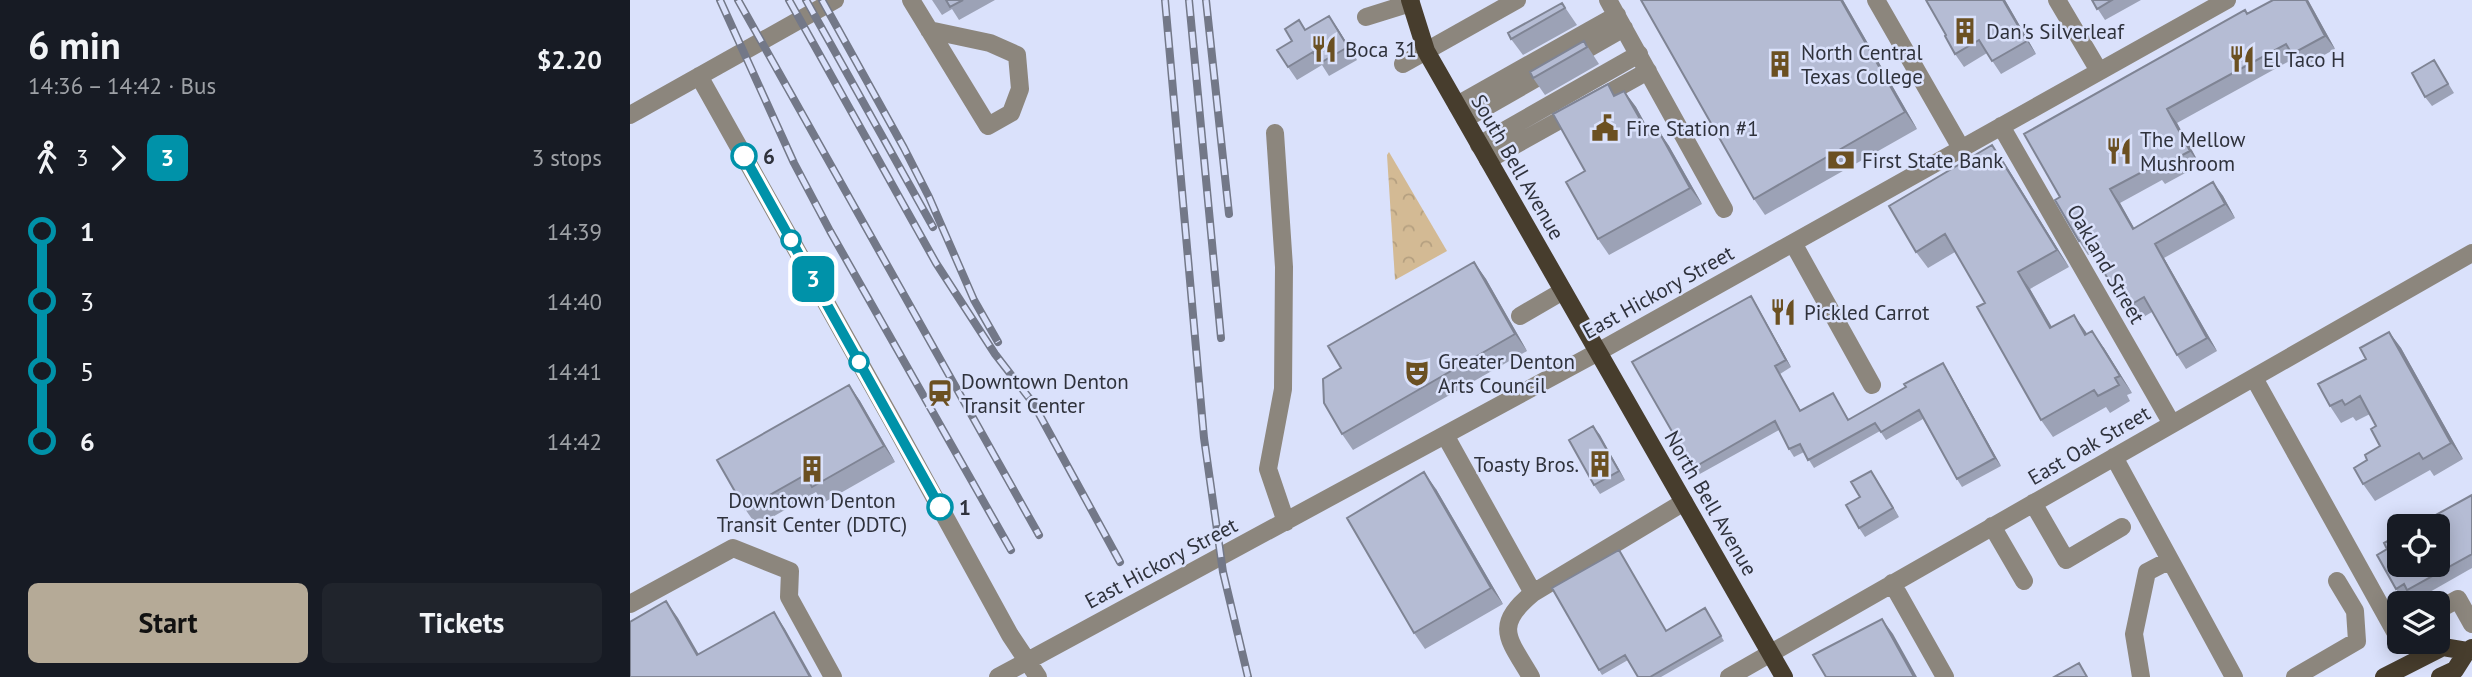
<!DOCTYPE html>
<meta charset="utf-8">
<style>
:root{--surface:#171b24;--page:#20242c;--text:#f1f3f6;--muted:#9ea1a6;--accent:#b5aa97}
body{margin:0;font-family:"PT Sans",sans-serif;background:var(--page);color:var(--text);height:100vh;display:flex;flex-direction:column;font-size:26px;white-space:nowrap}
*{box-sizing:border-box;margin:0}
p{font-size:23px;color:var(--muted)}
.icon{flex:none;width:38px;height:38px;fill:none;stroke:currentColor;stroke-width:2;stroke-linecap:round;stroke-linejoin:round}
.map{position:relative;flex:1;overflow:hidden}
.drawer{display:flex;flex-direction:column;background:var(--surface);width:630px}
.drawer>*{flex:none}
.badge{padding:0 14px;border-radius:10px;font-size:24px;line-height:46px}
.buttons{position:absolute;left:1757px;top:514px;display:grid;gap:14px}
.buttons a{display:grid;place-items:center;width:63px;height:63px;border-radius:10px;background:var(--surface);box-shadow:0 4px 18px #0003;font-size:35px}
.map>.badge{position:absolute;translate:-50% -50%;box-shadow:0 0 0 4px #fff}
.legs{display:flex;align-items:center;gap:10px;height:77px;padding:0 28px;font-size:23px}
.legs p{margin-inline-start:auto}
.headline{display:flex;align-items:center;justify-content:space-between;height:119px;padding:0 28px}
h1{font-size:38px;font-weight:700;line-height:52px}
.action{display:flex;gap:14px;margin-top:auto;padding:14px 28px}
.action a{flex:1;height:80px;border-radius:10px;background:var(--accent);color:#111;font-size:28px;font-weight:700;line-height:80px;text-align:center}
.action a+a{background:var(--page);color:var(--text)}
ul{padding:0 28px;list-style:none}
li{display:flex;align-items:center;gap:24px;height:70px;font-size:26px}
li i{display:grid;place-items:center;width:10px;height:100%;margin:0 9px;background:currentColor}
li i::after{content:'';width:18px;height:18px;margin:-9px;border:5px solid;border-radius:50%;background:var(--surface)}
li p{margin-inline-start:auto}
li:first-child i{background:linear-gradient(#0000 50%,currentColor 0)}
li:last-child i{background:linear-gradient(currentColor 50%,#0000 0)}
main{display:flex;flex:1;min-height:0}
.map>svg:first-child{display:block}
.forest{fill:url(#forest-crowns)}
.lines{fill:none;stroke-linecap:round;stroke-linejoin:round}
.minor{stroke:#8c867d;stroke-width:18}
.major{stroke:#473d2d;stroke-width:18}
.rail-casing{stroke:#737888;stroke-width:8}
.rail{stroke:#dae1fb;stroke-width:5;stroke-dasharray:16;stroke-linecap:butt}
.wall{fill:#9ca2b6}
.shaded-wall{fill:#7f8494}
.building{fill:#b5bcd4;stroke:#7f8494;stroke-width:2}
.line-1-casing{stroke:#fff;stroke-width:16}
.line-1{stroke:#0092a9;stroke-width:10}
.stop-1-dot{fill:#fff;stroke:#0092a9;stroke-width:3.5}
.labels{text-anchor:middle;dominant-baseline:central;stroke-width:5;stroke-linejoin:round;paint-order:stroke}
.poi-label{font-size:21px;fill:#2f323c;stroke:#dae1fb;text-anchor:start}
.stop-label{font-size:21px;font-weight:bold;fill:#2f323c;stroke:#dae1fb;text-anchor:start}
.street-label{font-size:21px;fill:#2f323c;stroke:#dae1fb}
</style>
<main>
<section class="drawer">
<div class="headline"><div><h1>6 min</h1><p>14:36 – 14:42 · Bus</p></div><b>$2.20</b></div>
<div class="legs"><svg class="icon" aria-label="walk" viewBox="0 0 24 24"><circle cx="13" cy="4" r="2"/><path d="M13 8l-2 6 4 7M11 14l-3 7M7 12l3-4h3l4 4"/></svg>3<svg class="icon" aria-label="forward" viewBox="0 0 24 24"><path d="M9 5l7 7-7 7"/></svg><b class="badge" style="background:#0092a9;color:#fff">3</b><p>3 stops</p></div>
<ul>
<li><i style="color:#0092a9"></i><b>1</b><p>14:39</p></li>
<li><i style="color:#0092a9"></i><span>3</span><p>14:40</p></li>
<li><i style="color:#0092a9"></i><span>5</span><p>14:41</p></li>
<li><i style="color:#0092a9"></i><b>6</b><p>14:42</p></li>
</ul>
<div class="action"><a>Start</a><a>Tickets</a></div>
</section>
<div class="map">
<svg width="1842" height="677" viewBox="0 0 1842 677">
<defs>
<pattern id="forest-crowns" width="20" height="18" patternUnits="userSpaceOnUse" patternTransform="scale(1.75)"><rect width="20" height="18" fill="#d3ba94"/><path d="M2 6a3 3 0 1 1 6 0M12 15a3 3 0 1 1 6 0" fill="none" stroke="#b5a080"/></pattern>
</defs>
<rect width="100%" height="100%" fill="#dae1fb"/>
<path class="forest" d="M759 152 817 251 765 280 757 155Z"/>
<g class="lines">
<path class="minor" d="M281 0 358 126 381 113 390 89 387 55 360 43 299 30
M978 0 1094 209
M1246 0 1331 148
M1427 0 1469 71
M736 17 781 3
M773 64 887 0
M69 76 263 422 380 635 408 677
M827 105 987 15
M0 115 205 0
M835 119 994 28
M1371 126 1542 424
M645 133 654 267 653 389 638 469 656 522
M849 145 1009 54
M858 160 1018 71
M1163 243 1242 385
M890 316 933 291
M1624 378 1769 639
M815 435 903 593C863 626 878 638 901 677
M1484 457 1604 677
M1403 503 1436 560 1492 527
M1362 526 1394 581
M1262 583 1315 677
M903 593 1054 502
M0 604 103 548 160 571 159 597 203 677
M1808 610 1828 599 1842 624
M368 677 968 352 1597 0
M1099 677 1842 253
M1511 677 1504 634 1517 572 1540 560
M1665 677 1727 641 1725 611 1707 581"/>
<path class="major" d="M780 0 796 51 1154 677
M1754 677 1813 647 1837 651
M1810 677 1825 670 1837 651 1842 648"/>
<defs>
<path id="rail" d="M90 0 164 163 200 231 381 550
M108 0 409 535
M159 0 306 263 365 354 403 403 490 562
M176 0 303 227
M192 0 274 148 299 197 344 300 368 342
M535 0 574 438 593 572 618 677
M559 0 591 338
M576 0 599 214"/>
</defs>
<use href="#rail" class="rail-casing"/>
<use href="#rail" class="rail"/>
</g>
<path class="wall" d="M302 0H365L329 20 322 9 312 15Z
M1213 0 1287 129 1135 215 1124 199Z
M1375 0 1406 54 1371 74 1357 53 1334 67 1325 54Z
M1462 0H1511L1475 20Z
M1678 0 1705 49 1671 68 1665 58 1547 123 1570 165 1535 184 1532 180 1490 203 1504 228 1583 182 1593 196 1605 218 1534 258 1587 351 1556 369 1547 355 1522 312 1505 322 1495 308 1463 253 1458 255 1449 241 1430 197 1618 14Z
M932 3 947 25 893 55 881 39Z
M699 16 708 29 727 60 699 76 692 65 667 80 658 67 662 41 669 20 676 30Z
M954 41 969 64 915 95 903 78Z
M1804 60 1824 93 1802 106 1795 97Z
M994 91 1006 107 1021 134 1028 130 1039 146 1072 204 979 255 968 239 955 171 986 95Z
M1374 162 1439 267 1400 289 1422 327 1457 334 1474 348 1502 393 1497 395 1500 401 1480 413 1476 407 1423 437 1411 420 1355 303 1325 252 1298 268 1286 252Z
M844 262 856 279 897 351 723 450 712 434Z
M1126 304 1161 367 1150 374 1171 411 1203 393 1219 420 1276 387 1313 363 1318 371 1371 466 1332 487 1327 479 1293 419 1256 440 1250 431 1184 468 1174 452 1164 457 1159 449 1149 430 1068 475 1063 468Z
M1759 332 1771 348 1833 459 1804 476 1800 470 1745 501 1733 484 1737 460 1750 446 1746 426 1740 414 1726 421 1723 417 1711 423 1700 406Z
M219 385 230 401 265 462 193 503 186 492 127 526 115 509Z
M963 426 995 480 970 494 964 485Z
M1241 471 1269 517 1235 537 1229 528 1230 497Z
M806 489 873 604 795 649 784 633Z
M1842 495V568L1784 601 1780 595 1773 599 1766 589 1757 549Z
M1075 608 1094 641 1031 677H1008L998 660 972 675 969 670Z"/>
<path class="shaded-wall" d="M1211 0H1213L1287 129 1275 112Z
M1373 0H1375L1406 54 1397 41Z
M1676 0H1678L1705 49 1695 36Z
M699 16 708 29 727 60 718 47Z
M994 91 1006 107 1030 151 1019 135Z
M1537 109 1547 123 1570 165 1560 151Z
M1028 130 1039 146 1072 204 1060 188Z
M1362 145 1374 162 1439 267 1427 250Z
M1583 182 1593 196 1605 218 1595 204Z
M1480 189 1490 203 1512 242 1503 229Z
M1525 244 1534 258 1587 351 1577 338Z
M844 262 856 279 897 351 885 334Z
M1388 272 1400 289 1432 345 1420 328Z
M1121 296 1126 304 1161 367 1156 360Z
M1444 315 1456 332 1467 352 1455 335Z
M1462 331 1474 348 1502 393 1490 376Z
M1759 332 1771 348 1833 459 1821 443Z
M1313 363 1318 371 1371 466 1365 458Z
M219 385 230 401 265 462 254 446Z
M963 426 970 435 995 480 989 471Z
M1241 471 1247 480 1269 517 1263 508Z
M794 472 806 489 873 604 861 588Z
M36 601 48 618 79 672 67 655Z
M144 612 155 629 182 677H180Z
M1252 619 1263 634 1287 677H1284Z"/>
<path class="building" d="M316 0H333L320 7Z
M1011 0H1211L1275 112 1124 199Z
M1296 0H1373L1397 41 1362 61 1349 40 1325 54 1315 36 1316 35Z
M1462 0H1482L1467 9Z
M1643 0H1676L1695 36 1662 54 1656 44 1537 109 1560 151 1525 170 1523 166 1480 189 1503 229 1583 182 1595 204 1525 244 1577 338 1547 355 1514 297 1495 308 1454 238 1449 241 1425 200 1430 197 1394 134 1615 10 1617 14Z
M932 3 935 8 881 39 878 33Z
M699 16 718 47 690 63 683 52 658 67 647 50 662 41 655 29 669 20 675 30Z
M954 41 957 47 903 78 900 72Z
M1804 60 1818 84 1795 97 1782 73Z
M978 84 984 96 994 91 1019 135 1028 130 1060 188 968 239 936 182 955 171 923 114Z
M1362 145 1427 250 1388 272 1420 328 1444 315 1455 335 1462 331 1490 376 1485 378 1489 385 1468 396 1464 390 1411 420 1347 307 1355 303 1315 234 1286 252 1259 206Z
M844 262 885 334 712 434 694 403 693 379 711 368 698 346Z
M1121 296 1156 360 1145 366 1170 411 1203 393 1218 420 1276 387 1274 384 1313 363 1365 458 1327 479 1289 410 1251 432 1245 423 1178 460 1170 444 1159 449 1145 421 1063 468 1002 362Z
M1759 332 1821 443 1793 459 1789 453 1733 484 1724 468 1737 460 1735 455 1750 446 1741 429 1746 426 1730 396 1715 405 1712 400 1700 406 1688 384 1736 359 1730 348Z
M219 385 254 446 182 487 175 475 115 509 87 460Z
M963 426 989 471 964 485 939 440Z
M1241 471 1263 508 1229 528 1216 505 1230 497 1221 482Z
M794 472 861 588 784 633 717 518Z
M1842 495V554L1777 590 1774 584 1766 589 1747 555 1757 549 1754 543 1769 535V565H1808V527H1784Z
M989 550 1036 631 1075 608 1091 636 1020 677H1008L995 655 969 670 922 588Z
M36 601 67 655 144 612 180 677H0V622Z
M1252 619 1284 677H1196L1183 655Z
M1449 663 1457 677H1424Z"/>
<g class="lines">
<defs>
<path id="line-1" d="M114 156 310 507"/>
</defs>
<use href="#line-1" class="line-1-casing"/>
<use href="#line-1" class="line-1"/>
</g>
<defs>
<symbol id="building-bare" viewBox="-9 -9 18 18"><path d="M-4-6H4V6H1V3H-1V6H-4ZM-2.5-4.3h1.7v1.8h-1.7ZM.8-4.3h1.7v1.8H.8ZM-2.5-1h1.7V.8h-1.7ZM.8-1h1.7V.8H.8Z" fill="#6b5022" stroke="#dae1fb" stroke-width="2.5" paint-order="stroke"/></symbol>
<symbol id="restaurant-bare" viewBox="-9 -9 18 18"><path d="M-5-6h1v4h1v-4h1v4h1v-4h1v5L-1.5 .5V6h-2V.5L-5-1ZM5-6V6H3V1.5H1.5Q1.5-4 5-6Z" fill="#6b5022" stroke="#dae1fb" stroke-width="2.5" paint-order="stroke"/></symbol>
<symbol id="civic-bare" viewBox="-9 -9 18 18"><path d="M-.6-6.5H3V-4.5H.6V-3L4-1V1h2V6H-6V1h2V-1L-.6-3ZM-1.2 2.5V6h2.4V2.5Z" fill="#6b5022" stroke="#dae1fb" stroke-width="2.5" paint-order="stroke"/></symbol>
<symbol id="bank-bare" viewBox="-9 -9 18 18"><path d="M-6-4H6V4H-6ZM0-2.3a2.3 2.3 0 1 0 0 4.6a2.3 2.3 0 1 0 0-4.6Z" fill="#6b5022" stroke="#dae1fb" stroke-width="2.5" paint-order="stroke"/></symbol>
<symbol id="theatre-bare" viewBox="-9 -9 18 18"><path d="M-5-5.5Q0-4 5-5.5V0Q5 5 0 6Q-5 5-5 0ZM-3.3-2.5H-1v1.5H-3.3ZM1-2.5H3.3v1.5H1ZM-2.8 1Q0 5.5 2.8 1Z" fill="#6b5022" stroke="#dae1fb" stroke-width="2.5" paint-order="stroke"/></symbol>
<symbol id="station-bare" viewBox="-9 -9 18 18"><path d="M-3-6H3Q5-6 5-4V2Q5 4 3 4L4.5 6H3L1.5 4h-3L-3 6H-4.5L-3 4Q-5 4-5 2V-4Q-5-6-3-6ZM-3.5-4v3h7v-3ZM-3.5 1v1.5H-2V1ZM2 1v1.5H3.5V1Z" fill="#6b5022" stroke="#dae1fb" stroke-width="2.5" paint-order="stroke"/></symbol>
</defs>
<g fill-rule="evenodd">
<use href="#building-bare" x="1316" y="12" width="38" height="38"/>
<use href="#restaurant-bare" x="675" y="30" width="38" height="38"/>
<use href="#restaurant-bare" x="1593" y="40" width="38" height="38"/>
<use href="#building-bare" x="1131" y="45" width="38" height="38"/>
<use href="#civic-bare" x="956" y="109" width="38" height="38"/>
<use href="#restaurant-bare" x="1470" y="132" width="38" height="38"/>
<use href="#bank-bare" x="1192" y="141" width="38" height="38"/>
<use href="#restaurant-bare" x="1134" y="293" width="38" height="38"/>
<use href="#theatre-bare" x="768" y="354" width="38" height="38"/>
<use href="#station-bare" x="291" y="374" width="38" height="38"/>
<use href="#building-bare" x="951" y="445" width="38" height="38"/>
<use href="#building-bare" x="163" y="450" width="38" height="38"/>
</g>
<g class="stop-1-dot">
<circle cx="114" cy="156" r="12"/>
<circle cx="161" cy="240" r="9"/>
<circle cx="229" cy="362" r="9"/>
<circle cx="310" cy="507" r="12"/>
</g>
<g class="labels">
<g class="poi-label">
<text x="1356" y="31">Dan's Silverleaf</text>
<text x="715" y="49">Boca 31</text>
<text x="1171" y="52">North Central<tspan x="1171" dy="24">Texas College</tspan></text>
<text x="1633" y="59">El Taco H</text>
<text x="996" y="128">Fire Station #1</text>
<text x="1510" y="139">The Mellow<tspan x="1510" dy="24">Mushroom</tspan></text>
<text x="1232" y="160">First State Bank</text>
<text x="1174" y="312">Pickled Carrot</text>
<text x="808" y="361">Greater Denton<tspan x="808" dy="24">Arts Council</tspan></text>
<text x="331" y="381">Downtown Denton<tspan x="331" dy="24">Transit Center</tspan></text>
<text x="949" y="464" text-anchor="end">Toasty Bros.</text>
<text x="182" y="500" text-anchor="middle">Downtown Denton<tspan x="182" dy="24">Transit Center (DDTC)</tspan></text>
</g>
<g class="stop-label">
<text x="133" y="156">6</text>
<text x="329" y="507">1</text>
</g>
<g class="street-label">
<text transform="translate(888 167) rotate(60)">South Bell Avenue</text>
<text transform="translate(1476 264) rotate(60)">Oakland Street</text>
<text transform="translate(1028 292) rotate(-29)">East Hickory Street</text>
<text transform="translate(1459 445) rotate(-30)">East Oak Street</text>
<text transform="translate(1081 503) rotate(60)">North Bell Avenue</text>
<text transform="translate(531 563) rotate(-28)">East Hickory Street</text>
</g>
</g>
</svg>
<div class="buttons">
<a><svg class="icon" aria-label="locate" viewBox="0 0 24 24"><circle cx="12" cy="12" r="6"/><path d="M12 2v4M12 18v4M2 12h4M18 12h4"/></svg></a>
<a><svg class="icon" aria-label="layers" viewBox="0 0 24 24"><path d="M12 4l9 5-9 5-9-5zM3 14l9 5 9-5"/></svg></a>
</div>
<b class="badge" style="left:183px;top:279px;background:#0092a9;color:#fff">3</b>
</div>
</main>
